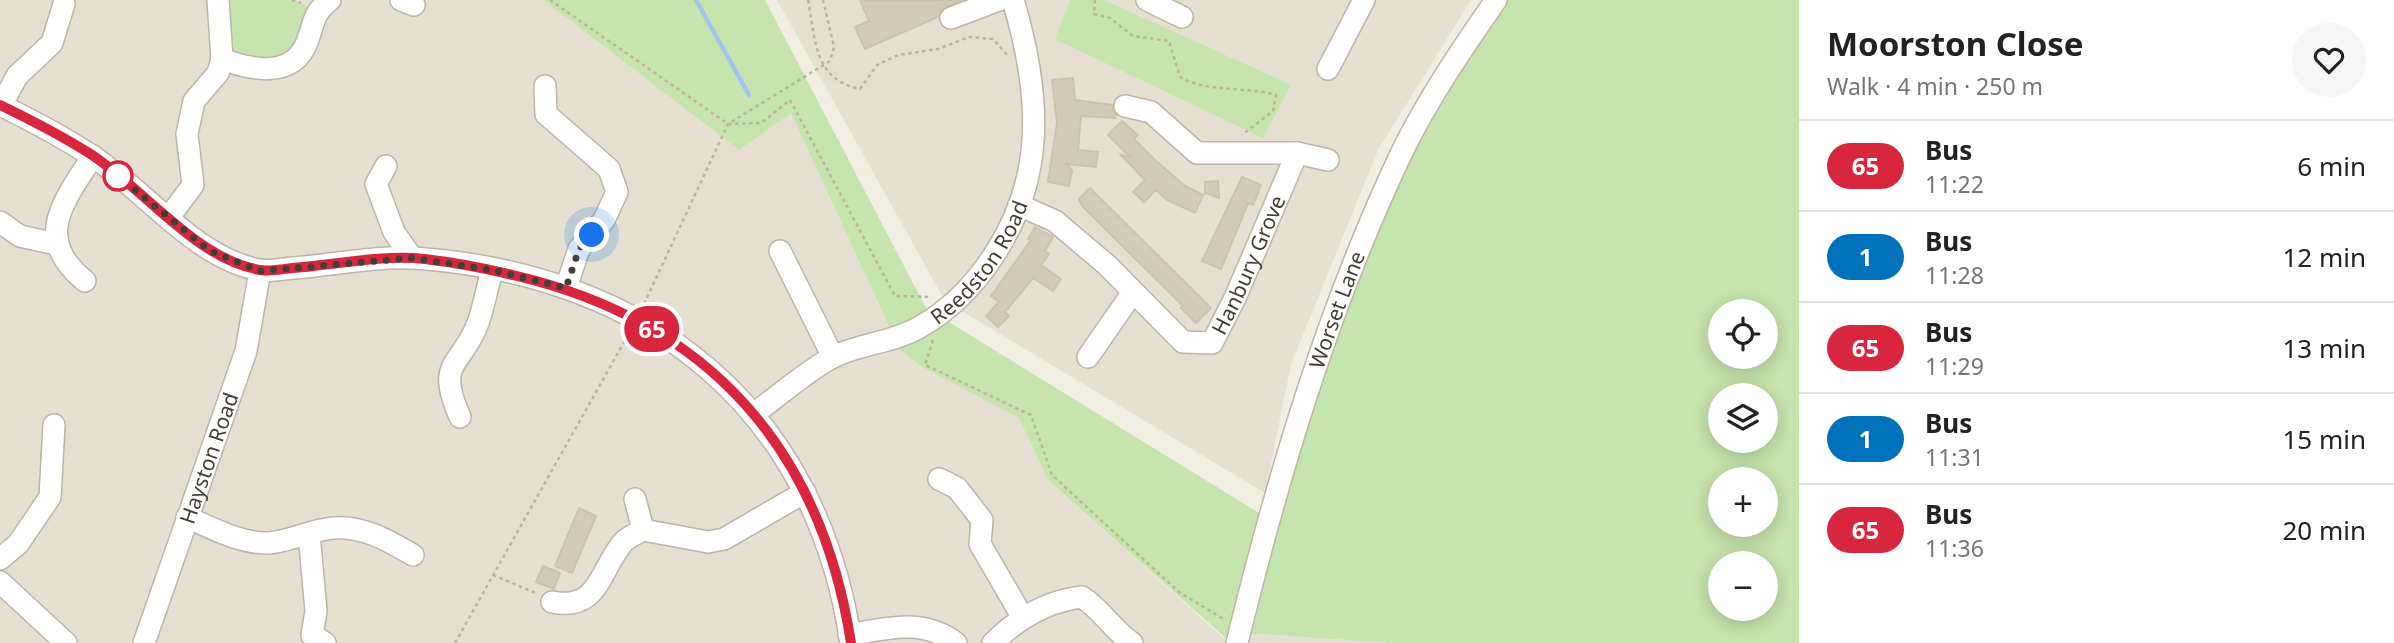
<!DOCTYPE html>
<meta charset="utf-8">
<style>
:root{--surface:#fff;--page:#f6f6f6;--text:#222;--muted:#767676;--line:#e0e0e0}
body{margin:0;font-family:"Noto Sans",sans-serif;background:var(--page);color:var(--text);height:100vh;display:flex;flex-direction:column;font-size:26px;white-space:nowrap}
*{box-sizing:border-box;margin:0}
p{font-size:23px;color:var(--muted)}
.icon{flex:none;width:38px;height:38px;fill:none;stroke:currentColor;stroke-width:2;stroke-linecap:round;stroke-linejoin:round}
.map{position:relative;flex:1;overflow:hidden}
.details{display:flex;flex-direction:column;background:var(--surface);width:595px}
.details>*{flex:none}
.badge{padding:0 14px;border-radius:23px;font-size:24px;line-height:46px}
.tools{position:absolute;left:1708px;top:299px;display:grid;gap:14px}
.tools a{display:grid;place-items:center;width:70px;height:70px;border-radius:50%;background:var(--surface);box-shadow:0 4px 18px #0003;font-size:35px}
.you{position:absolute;width:35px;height:35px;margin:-18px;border:5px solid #fff;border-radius:50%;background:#1a73e8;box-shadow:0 0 0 10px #1a73e833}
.map>.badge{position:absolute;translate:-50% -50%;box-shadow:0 0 0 4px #fff}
.round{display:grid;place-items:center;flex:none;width:74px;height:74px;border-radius:37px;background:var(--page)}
.overview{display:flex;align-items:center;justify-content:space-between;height:119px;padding:0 28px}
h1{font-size:33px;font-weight:700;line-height:52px}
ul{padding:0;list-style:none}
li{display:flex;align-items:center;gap:21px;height:91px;padding:0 28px;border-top:2px solid var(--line)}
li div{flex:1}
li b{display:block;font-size:26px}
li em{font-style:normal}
li .badge{min-width:77px;font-weight:700;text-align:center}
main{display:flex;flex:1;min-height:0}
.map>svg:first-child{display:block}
.residential{fill:#e5e0d1}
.green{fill:#c6e4ad;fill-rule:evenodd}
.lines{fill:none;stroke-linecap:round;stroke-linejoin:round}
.stream{stroke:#a0c6ed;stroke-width:4.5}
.building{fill:#d2cbb9;stroke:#ccc3ad;stroke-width:2}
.minor-casing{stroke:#bcb6a6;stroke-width:24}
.path{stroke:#bdb498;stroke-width:2.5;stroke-dasharray:3.5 3.5;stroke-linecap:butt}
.minor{stroke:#fff;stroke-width:21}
.line-casing{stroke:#fff;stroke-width:16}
.line{stroke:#d7263d;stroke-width:10}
.walk{stroke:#423e34;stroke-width:7;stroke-dasharray:0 12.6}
.stop-dot{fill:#fff;stroke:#d7263d;stroke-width:3.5}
.labels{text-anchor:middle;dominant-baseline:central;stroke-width:5;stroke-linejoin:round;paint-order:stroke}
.street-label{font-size:21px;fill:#423e34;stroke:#fff}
</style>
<main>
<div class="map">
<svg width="1799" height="643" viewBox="0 0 1799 643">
<rect width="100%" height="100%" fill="#f1eee3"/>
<path class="residential" d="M0 0H544L584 28 791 113 900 350 922 367 1019 418 1048 480 1229 643H0Z
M777 0H1471L1379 148 1291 364 1265 493 945 301Z
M1244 633 1389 643H1242Z"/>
<path class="green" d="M218 0H292L317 10 292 61 222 59Z
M544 0H765L926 308 1264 516 1229 641 1048 480 1019 418 922 367 900 350 791 113 739 150Z
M1070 0H1104L1291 85 1263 138 1055 39Z
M1503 0H1799V643H1389L1244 633 1324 358 1410 154 1454 66ZM1720 312H1766V357H1720ZM1720 396H1766V441H1720ZM1720 480H1766V525H1720ZM1720 564H1766V609H1720Z"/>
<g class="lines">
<path class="stream" d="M696 0 749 95"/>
</g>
<path class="building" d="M860 0H962L941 9 938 17 865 49 855 27 869 21Z
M1073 78 1075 100 1112 105 1116 115 1115 118 1081 116 1078 150 1098 152 1096 167 1066 164 1072 170 1069 186 1048 182 1057 123 1052 80Z
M1122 121 1138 135 1134 139 1154 159 1185 186 1203 195 1195 213 1167 200 1156 190 1144 202 1133 192 1145 180 1121 155 1130 157 1108 135Z
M1242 177 1261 185 1253 205 1248 203 1221 269 1202 261Z
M1218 181 1219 198 1205 193V182Z
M1090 188 1211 308 1196 323 1181 308 1183 306 1082 206 1079 199Z
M1035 227 1053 237 1045 251 1049 254 1041 265 1061 279 1053 291 1033 278 1005 312 1009 316 998 327 986 316 999 302 991 296 1031 240 1028 239Z
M579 508 596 516 572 573 555 566Z
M543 566 560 573 554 589 536 582Z"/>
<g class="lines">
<defs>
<g id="minor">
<path d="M401 0 414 5"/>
<path d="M1147 0 1182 17"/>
<path d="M951 18 999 0"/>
<path d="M222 59C251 70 293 79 307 42 315 22 312 14 330 0"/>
<path d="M1328 69 1364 0"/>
<path d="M545 86 546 114 609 169 617 192 604 220 579 249 566 288"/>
<path d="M0 105C31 120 63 137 92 156 145 190 196 259 260 270 269 272 282 269 293 268 332 265 375 256 414 258 648 274 816 407 851 643"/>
<path d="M1 106 17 76 52 43 64 4"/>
<path d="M1125 106 1151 112 1197 153H1297L1328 160"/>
<path d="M386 166 376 184 394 232 412 258"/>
<path id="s1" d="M1019 205 1055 221 1108 266 1183 342 1212 343 1235 298 1297 153"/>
<path d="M169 217 193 185 187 134 194 101 218 73 222 59 218 0"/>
<path d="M0 222 20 236 56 244"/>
<path d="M780 251 833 357"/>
<path d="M85 281C32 238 64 201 93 156"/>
<path d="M1088 357 1133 292"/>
<path id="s2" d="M755 413C780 395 805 372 833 357 859 344 891 343 918 328 980 294 1024 221 1032 152 1038 102 1027 47 1013 0"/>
<path d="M460 417C435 360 461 368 478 323 484 306 487 288 492 270"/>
<path d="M939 479 957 488 982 520 980 544 1023 618"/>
<path d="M635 499 643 530"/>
<path d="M187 517C211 528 242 544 269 543 291 541 311 530 333 528 362 525 389 541 413 555"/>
<path d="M309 534 316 611 312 635 325 643"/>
<path d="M0 559 18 544 50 497 54 425"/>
<path d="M0 582 66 643"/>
<path d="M552 602C598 611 599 573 621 545 625 538 636 534 643 530L708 542 724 539 805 492"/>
<path d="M849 635C887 628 923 618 956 643"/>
<path id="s3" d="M144 643 246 351 260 271"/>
<path d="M993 643C1018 618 1047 601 1082 597 1102 610 1113 630 1132 643"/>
<path id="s4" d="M1237 643C1278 476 1327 310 1401 154 1427 100 1462 49 1496 0"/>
</g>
</defs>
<use href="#minor" class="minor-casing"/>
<path class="path" d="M292 0 301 3
M550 0 728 124 761 123 790 100 895 296 932 297
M808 0C816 40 813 79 860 89L877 65 898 55 938 49 969 37 993 39 1008 56
M1095 0 1094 14 1110 18 1133 36 1169 41 1180 77C1208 93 1245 86 1276 95L1273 111 1242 135
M644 304 728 124 830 61 834 47 823 0
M933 340 925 365 1031 415 1052 475 1179 592 1225 620
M493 575 538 594
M455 643 628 335"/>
<use href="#minor" class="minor"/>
</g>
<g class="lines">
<defs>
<path id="line" d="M0 105C31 120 64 137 92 155 145 190 196 259 260 270 269 272 282 269 293 268 332 265 375 256 414 258 448 261 484 268 517 276 709 322 821 449 851 643"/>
</defs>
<use href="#line" class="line-casing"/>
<use href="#line" class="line"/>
<path class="walk" d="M118 176 112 171 210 251 260 271 412 258 492 270 566 288 579 249 592 235"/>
</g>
<circle class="stop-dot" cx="118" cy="176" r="14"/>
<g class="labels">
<g class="street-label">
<text stroke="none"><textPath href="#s2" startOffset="278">Reedston Road</textPath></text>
<text stroke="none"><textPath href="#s1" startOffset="331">Hanbury Grove</textPath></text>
<text stroke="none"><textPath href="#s4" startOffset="348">Worset Lane</textPath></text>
<text stroke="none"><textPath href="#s3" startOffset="196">Hayston Road</textPath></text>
</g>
</g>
</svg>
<div class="tools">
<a><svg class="icon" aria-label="locate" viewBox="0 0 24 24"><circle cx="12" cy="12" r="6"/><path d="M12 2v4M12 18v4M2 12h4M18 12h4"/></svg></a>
<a><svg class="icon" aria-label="layers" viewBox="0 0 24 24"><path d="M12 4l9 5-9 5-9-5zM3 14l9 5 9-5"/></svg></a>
<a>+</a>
<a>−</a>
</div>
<div class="you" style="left:592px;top:235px"></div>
<b class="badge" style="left:652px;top:329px;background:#d7263d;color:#fff">65</b>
</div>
<section class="details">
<div class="overview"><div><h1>Moorston Close</h1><p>Walk · 4 min · 250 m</p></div><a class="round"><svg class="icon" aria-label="heart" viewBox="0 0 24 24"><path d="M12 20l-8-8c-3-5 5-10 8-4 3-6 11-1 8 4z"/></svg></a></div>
<ul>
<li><span class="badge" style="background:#d7263d;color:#fff">65</span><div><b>Bus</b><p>11:22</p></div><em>6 min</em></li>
<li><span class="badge" style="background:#0072bc;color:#fff">1</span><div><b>Bus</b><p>11:28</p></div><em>12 min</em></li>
<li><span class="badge" style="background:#d7263d;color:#fff">65</span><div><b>Bus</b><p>11:29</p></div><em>13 min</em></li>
<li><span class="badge" style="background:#0072bc;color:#fff">1</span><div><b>Bus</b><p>11:31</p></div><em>15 min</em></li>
<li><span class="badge" style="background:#d7263d;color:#fff">65</span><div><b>Bus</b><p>11:36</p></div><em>20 min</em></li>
</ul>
</section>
</main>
